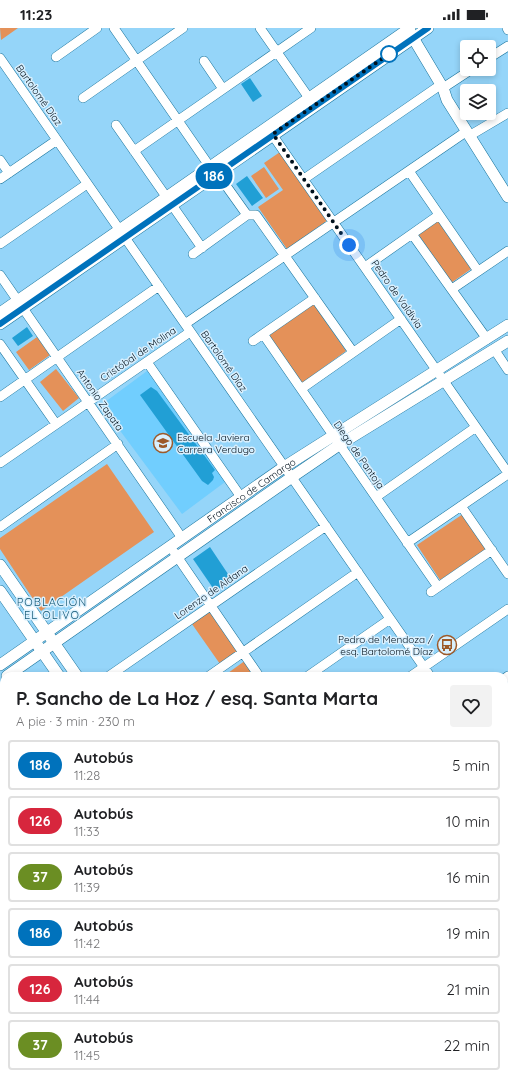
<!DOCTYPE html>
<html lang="es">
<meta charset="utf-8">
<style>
:root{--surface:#fff;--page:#f2f2f2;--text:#202124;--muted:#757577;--line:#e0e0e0}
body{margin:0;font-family:Quicksand,sans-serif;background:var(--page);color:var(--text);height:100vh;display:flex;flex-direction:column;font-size:15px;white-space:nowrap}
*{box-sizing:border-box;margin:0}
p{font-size:13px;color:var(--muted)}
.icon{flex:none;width:22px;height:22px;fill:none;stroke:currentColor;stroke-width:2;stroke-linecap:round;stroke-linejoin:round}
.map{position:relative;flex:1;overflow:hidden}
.panel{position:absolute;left:0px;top:644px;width:508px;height:412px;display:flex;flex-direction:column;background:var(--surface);border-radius:12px 12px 0 0;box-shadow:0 2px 6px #0003}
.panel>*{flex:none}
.badge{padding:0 8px;border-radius:13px;font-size:14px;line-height:26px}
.buttons{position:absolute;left:460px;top:12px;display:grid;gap:8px}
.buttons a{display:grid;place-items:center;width:36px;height:36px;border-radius:4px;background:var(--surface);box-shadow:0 2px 6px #0003;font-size:20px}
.you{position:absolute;width:20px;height:20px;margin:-10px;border:3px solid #fff;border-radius:50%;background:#1a73e8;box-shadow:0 0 0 6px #1a73e833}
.map>.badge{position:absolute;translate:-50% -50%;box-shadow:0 0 0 2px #fff}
.round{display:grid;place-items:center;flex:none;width:42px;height:42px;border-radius:4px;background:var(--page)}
.summary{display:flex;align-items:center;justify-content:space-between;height:68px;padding:0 16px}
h1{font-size:19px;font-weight:700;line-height:30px}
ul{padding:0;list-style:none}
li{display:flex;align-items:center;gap:12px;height:50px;margin:0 8px 6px;padding:0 8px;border:2px solid var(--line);border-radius:4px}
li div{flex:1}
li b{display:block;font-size:15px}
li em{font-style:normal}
li .badge{min-width:44px;font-weight:700;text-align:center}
.status{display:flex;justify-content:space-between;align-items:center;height:28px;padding:0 20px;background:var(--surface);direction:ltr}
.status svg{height:11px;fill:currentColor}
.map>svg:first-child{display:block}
.built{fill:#71cefe}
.green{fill:#e49159}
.building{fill:#219fd5}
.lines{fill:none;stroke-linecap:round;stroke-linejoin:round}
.minor-casing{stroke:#18749d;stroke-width:10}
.tertiary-casing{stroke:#18749d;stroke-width:12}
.minor{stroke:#fff;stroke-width:9}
.tertiary{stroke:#fff;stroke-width:11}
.line-casing{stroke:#fff;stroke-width:9}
.line{stroke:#0072bc;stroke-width:6}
.walk{stroke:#00111d;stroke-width:4;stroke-dasharray:0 7.2}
.stop-dot{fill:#fff;stroke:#0072bc;stroke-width:2}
.labels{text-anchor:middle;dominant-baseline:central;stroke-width:3;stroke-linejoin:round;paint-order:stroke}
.street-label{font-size:10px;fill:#00111d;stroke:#d9f0fe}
.poi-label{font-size:10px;fill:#00111d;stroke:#d9f0fe;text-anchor:start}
.neighbourhood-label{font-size:11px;letter-spacing:1px;fill:#145876;stroke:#d9f0fe}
</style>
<div class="status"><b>11:23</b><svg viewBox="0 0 49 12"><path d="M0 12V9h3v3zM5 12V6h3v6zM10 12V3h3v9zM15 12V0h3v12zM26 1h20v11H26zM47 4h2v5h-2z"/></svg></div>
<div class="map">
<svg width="508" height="1056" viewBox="0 0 508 1056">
<rect width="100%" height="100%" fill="#95d5f9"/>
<path class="built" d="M147 343 225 454 182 486 101 377Z"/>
<path class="green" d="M0 0H18L1 12Z
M280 124 328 192 287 221 258 179 283 162 264 135Z
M264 139 279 161 266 170 251 148Z
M438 193 471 241 451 255 418 206Z
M313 275 346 323 302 355 268 307Z
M37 309 50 327 29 342 16 324Z
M56 341 79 370 63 383 40 354Z
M107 436 154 504 41 583 0 521V510Z
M463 486 486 521 440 552 417 517Z
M210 583 238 624 220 636 192 596Z
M246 632 258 648H230L228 645Z
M504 707 508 712V741L504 736Z
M507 1004 508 1045 504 1048V1006Z"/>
<path class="building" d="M250 50 262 68 253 74 241 56Z
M247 148 263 170 252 178 236 156Z
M27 299 33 308 18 318 12 310Z
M151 359 157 363 215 442 212 445 214 449 213 452 208 457 202 453 140 367Z
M210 519 232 552 215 563 193 531Z"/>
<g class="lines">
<defs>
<path id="minor" d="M114 0 210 139
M260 0 309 70
M507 0 508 2
M56 29 97 0
M0 30 430 648
M489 30 508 18
M204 33 223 61
M443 60 472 41
M83 70 183 0
M116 97 202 220
M269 102 508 445
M469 108 508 85
M134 123 311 0
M0 132 9 145
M409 143 478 243
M217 145 247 187
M0 151 57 112
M304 151 436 60
M412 206 487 311
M0 216 87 156
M193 226 247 187H256L353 324
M365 239 439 187
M0 247 182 510
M452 261 508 223
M185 296 467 103
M263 306 438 559
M253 313 315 270
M0 316 56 396
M494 321 508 342
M147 334 241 469
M301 361 401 291
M0 369 159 258
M0 435 190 304
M376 469 476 399
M461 478 508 546
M0 499 118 416
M407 515 508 446
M174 524 259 648
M431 564 492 522
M109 648 326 498
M209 648 358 544
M308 648 390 591
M411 648 508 581
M504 651 508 648
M0 667 4 673
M0 749 4 746
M504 755 508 761
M0 769 4 775
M504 782 508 779
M0 804 4 802
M504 857 508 863
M0 867 4 873
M504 900 508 898
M0 933 4 931
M504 957 508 963
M0 967 4 973
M504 1001 508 998
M59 1052 62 1056
M129 1052 132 1056
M186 1052 188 1056
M255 1052 258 1056
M430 1052 432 1056
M32 1056 37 1052
M109 1056 115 1052
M285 1056 291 1052
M501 1056 508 1051"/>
<g id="tertiary">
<path d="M409 3 443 60 447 72 508 169"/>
<path d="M0 285 410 0"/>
<path d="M0 296 428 0"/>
<path d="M0 537 77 648"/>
<path d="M0 563 59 648"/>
<path id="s1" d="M0 637 284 439 508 297"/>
<path d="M7 648 292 449 339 417 508 313"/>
<path d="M340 1052 342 1056"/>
<path d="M358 1052 361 1056"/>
</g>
</defs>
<use href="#minor" class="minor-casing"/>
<use href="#tertiary" class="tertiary-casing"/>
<use href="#minor" class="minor"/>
<use href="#tertiary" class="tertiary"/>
</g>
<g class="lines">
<defs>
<path id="line" d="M0 296 428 0"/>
</defs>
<use href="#line" class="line-casing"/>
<use href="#line" class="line"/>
<path class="walk" d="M349 217 273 106 389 26"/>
</g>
<defs>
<symbol id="school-ring" viewBox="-11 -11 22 22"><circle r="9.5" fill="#d9f0fe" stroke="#9d5a2a" stroke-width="1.5"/><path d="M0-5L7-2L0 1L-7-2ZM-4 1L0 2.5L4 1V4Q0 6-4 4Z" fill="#9d5a2a"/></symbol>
<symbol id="bus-ring" viewBox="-11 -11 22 22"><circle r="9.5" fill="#d9f0fe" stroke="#9d5a2a" stroke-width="1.5"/><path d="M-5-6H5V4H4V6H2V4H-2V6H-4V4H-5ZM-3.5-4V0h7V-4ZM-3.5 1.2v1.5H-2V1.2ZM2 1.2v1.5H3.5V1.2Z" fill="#9d5a2a"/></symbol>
</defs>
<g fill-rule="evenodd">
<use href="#school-ring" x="152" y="404" width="22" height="22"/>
<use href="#bus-ring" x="436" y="606" width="22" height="22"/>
</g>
<circle class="stop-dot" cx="389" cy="26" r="8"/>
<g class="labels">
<g class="street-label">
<text transform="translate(39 67) rotate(55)">Bartolomé Díaz</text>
<text transform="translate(397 266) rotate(55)">Pedro de Valdivia</text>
<text transform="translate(138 326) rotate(-34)">Cristóbal de Molina</text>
<text transform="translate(224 333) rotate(55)">Bartolomé Díaz</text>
<text transform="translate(100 372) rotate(55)">Antonio Zapata</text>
<text transform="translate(359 427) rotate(55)">Diego de Pantoja</text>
<text stroke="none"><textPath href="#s1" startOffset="306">Francisco de Camargo</textPath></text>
<text transform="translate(211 564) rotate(-35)">Lorenzo de Aldana</text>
</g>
<g class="poi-label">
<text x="177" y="409">Escuela Javiera<tspan x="177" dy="12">Carrera Verdugo</tspan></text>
<text x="433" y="611" text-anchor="end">Pedro de Mendoza /<tspan x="433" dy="12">esq. Bartolomé Díaz</tspan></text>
</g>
<g class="neighbourhood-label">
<text x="52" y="574">POBLACIÓN<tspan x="52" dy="13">EL OLIVO</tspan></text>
</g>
</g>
</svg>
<div class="buttons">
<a><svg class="icon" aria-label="locate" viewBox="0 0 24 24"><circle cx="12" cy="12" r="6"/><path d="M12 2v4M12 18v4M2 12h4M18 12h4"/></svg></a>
<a><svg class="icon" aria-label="layers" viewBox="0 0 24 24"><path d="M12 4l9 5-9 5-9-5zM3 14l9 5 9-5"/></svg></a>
</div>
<div class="you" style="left:349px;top:217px"></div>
<b class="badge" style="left:214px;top:148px;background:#0072bc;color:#fff">186</b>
<section class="panel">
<div class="summary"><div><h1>P. Sancho de La Hoz / esq. Santa Marta</h1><p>A pie · 3 min · 230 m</p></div><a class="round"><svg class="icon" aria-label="heart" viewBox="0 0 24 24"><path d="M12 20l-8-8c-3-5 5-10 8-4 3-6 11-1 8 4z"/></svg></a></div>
<ul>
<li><span class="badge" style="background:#0072bc;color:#fff">186</span><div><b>Autobús</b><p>11:28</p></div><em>5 min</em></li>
<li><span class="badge" style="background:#d7263d;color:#fff">126</span><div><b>Autobús</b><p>11:33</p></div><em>10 min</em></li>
<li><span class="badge" style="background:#6b8e23;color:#fff">37</span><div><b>Autobús</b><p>11:39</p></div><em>16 min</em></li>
<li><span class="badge" style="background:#0072bc;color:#fff">186</span><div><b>Autobús</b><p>11:42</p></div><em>19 min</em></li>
<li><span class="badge" style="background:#d7263d;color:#fff">126</span><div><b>Autobús</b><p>11:44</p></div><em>21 min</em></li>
<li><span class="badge" style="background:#6b8e23;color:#fff">37</span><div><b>Autobús</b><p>11:45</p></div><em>22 min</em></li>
</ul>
</section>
</div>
